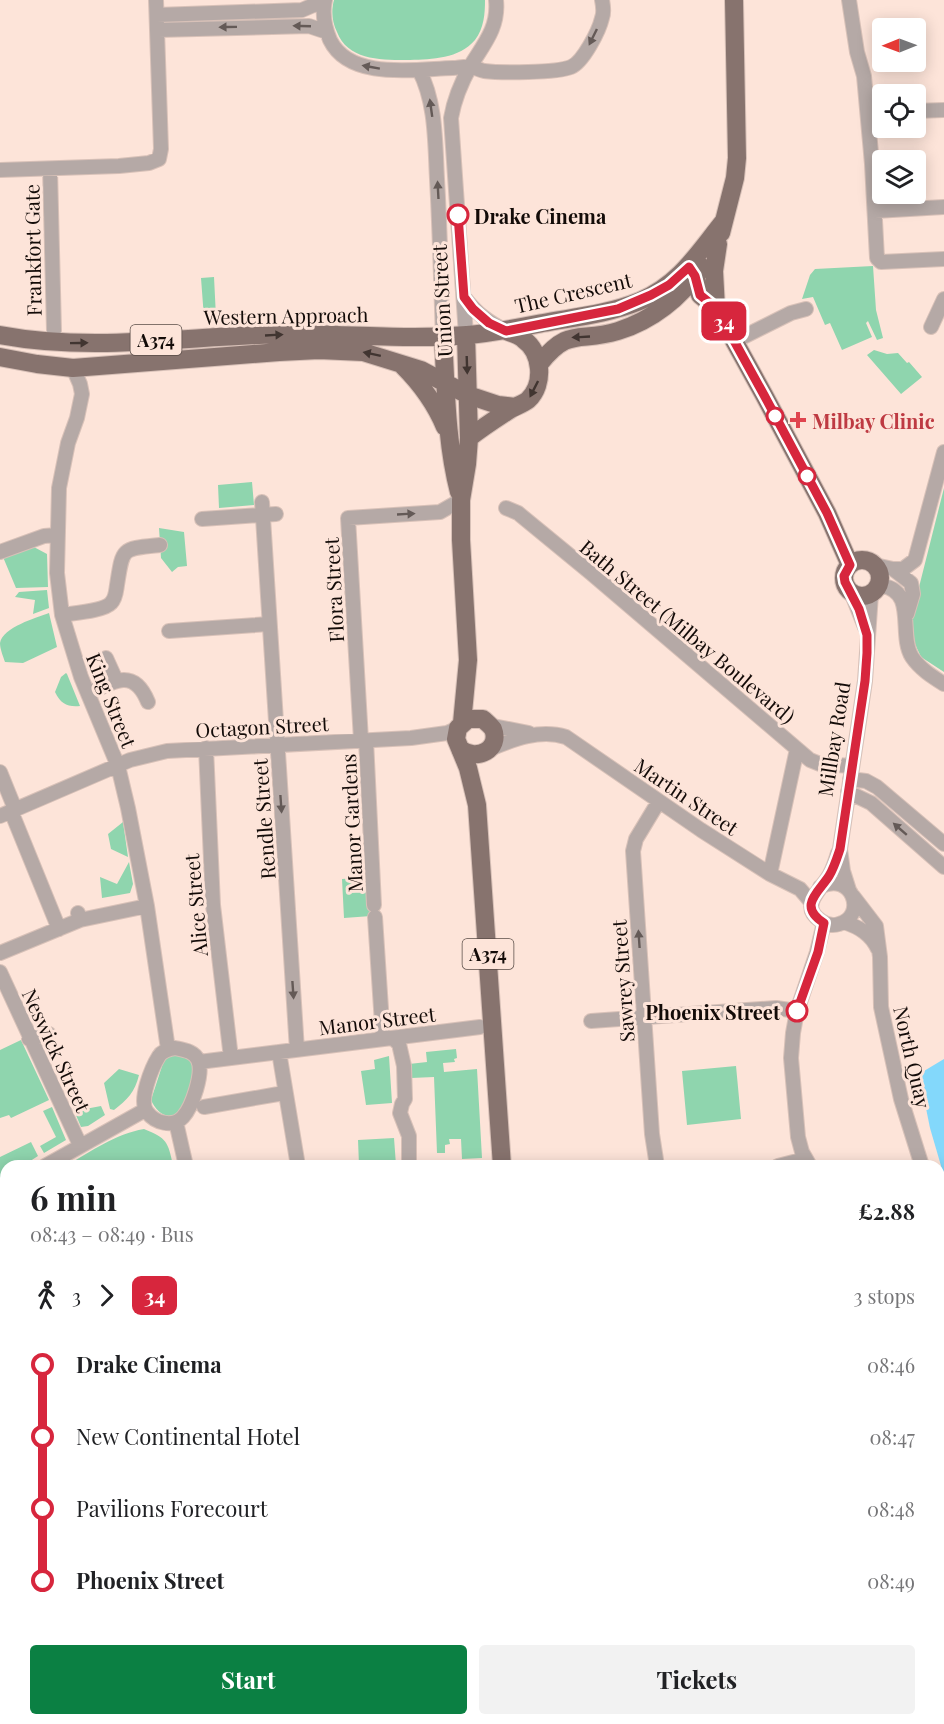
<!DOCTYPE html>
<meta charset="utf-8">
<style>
:root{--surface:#fff;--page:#f2f2f2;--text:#202124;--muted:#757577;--accent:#0b8043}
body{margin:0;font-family:"Playfair Display",serif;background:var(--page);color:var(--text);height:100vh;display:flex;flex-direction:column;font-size:22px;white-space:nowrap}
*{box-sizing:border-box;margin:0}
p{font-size:20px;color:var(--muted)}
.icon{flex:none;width:33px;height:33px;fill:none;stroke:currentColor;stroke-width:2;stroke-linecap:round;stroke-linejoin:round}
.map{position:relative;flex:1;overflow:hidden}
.sheet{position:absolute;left:0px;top:1160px;width:945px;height:566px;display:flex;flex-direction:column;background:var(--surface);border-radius:18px 18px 0 0;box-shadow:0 3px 15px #0003}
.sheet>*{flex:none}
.badge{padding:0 12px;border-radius:9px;font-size:21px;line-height:39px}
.needle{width:39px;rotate:269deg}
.fabs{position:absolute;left:872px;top:18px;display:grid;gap:12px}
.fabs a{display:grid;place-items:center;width:54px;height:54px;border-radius:6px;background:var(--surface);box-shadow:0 3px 15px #0003;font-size:30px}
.map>.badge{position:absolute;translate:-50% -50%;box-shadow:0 0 0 3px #fff}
.legs{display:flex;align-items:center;gap:9px;height:66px;padding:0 30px;font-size:20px}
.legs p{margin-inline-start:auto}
.headline{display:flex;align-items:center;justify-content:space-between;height:102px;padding:0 30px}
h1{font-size:33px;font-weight:700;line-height:45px}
.cta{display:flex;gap:12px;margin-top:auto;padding:12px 30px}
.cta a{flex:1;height:69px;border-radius:6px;background:var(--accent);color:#fff;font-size:24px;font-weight:700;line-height:69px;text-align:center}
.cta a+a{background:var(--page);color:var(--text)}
ul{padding:0 30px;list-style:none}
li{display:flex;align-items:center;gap:21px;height:72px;font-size:22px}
li i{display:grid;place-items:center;width:9px;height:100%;margin:0 8px;background:currentColor}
li i::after{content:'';width:15px;height:15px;margin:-8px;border:4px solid;border-radius:50%;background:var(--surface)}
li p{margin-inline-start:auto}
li:first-child i{background:linear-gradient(#0000 50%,currentColor 0)}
li:last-child i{background:linear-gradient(currentColor 50%,#0000 0)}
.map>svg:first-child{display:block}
.green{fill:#8fd5ae}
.water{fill:#83d8fb}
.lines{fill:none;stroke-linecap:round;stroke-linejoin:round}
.minor-casing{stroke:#d8c1b8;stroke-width:16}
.major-casing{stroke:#d8c1b8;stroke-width:20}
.minor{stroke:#b5a9a6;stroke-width:14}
.major{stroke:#87736e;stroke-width:18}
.oneway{fill:#645a57}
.oneway2{fill:#413531}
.line-1-casing{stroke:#fff;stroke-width:14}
.line-1{stroke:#d7263d;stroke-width:9}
.stop-1-dot{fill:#fff;stroke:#d7263d;stroke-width:3}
.health-dot{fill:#e0444e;stroke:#fde4d9;stroke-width:2}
.labels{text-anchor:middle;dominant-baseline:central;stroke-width:6;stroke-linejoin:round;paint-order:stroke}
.shield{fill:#fde4d9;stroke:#594c47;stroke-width:1.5}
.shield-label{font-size:18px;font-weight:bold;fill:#130b08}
.stop-label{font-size:20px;font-weight:bold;fill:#130b08;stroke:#fde4d9;text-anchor:start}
.street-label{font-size:20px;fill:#130b08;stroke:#fde4d9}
.health-label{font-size:20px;font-weight:bold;fill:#be3a42;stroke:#fde4d9;text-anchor:start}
</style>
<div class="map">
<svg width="944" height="1724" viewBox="0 0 944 1724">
<rect width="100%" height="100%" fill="#fde4d9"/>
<path class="green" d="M334 0H485C485 14 484 28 475 40 459 59 432 59 410 60 383 60 348 61 337 32 332 22 331 11 334 0Z
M873 266 876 310 883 338 877 340 868 321 866 323 872 337 842 350 830 323 825 325 813 297 802 299 810 275 815 269Z
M214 277 216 317 204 318 201 278Z
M874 350 887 354 898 353 907 363 909 362 922 377 901 394 867 355Z
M252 482 254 505 219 508 218 485Z
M944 488V672L921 657 909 631 916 599Z
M159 528 184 532 187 566 178 567 172 572 161 558Z
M32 546 47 554 48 587 16 588 3 557Z
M47 590 49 608 33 614 35 600 15 597 19 592Z
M49 613 57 647 23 663 5 662C3 656 0 649 0 643 3 627 36 618 49 613Z
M66 673 67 674 80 706C67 707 61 704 55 692L61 677Z
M123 822 128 857 111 849 108 834Z
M129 862 133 884 130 893 102 898 100 877 117 884Z
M369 877 371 916 344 918 342 879Z
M21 1040 49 1100 11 1118 9 1115 0 1118V1050Z
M456 1049 457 1058 454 1059 455 1062 443 1063 444 1072 477 1069 482 1158 462 1159 461 1139H449L450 1144 445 1145V1153H437L434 1077 411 1078 409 1064 427 1062 426 1052Z
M172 1054 185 1055 195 1065C195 1075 188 1103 181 1111 169 1123 156 1112 151 1100L164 1060Z
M389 1056 392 1103 366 1105 361 1071 375 1069 374 1060Z
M736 1066 741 1119 687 1125 682 1071Z
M119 1069 139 1075C135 1092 127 1100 114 1110L110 1109 104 1083Z
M71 1091 77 1092 80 1110 101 1106 105 1115 88 1126 81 1127 67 1094Z
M52 1107 66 1140 44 1153 40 1146 56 1137 43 1111Z
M144 1129C167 1138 168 1142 173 1165H67C92 1151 115 1134 144 1129Z
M394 1138 396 1165H359L358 1140Z
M31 1142 38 1156 24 1165 6 1166V1177L0 1181V1157Z
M5 1561 6 1640 0 1643V1562Z"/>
<path class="water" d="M944 1059V1176L930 1128 919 1074Z"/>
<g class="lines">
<defs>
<path id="minor" d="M325 0C322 13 325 28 330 40 350 81 416 69 453 68 458 68 465 66 471 67 475 67 479 70 484 71 500 73 557 73 571 67 583 62 599 31 602 18 604 13 603 5 602 0
M849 0 857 52 864 76 872 164 877 258 881 262 944 259
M157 15 302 10 316 4 320 0
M158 30 309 26 327 32
M419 70C436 102 435 142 437 179 440 231 441 284 443 336
M915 111 944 110
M50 169 54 331
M0 170 119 166 149 163 159 159 161 149 156 0
M875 211 944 207
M464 297C476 313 488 322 506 331
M931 327 944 299
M466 335 451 118C454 100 462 81 471 65 484 44 499 27 496 0
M735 341 791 313 806 309
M73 368 80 384 82 394 77 418 68 443 59 488 57 573 62 615 81 677 118 766 128 808 147 906 168 1049
M262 502 297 1050
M506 508 518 513 591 573 810 760 820 764 852 766
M202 519 276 514
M0 552 44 536 57 535
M875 565 893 569 911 583 913 594 907 614
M893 569H903L915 560 944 452
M877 589 883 586C917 592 898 635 912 657 920 669 933 677 944 684
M851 592 865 627
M62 615C73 613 104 611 111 603 116 598 116 591 117 585 123 547 121 549 160 545
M169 631 269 624
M106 658 116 680
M88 694C113 681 134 667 148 702
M488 725 529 733
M361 740 348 518 440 512 461 500
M366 740 374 905
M206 748 213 905 231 1058
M490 749C514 739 540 729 566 737L701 830 770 874 800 889 812 903
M0 772 15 809
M850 779 866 781 877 787 944 844
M848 792 871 803 944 867
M11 811 59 929
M0 816 130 760 167 751 411 738 447 733 458 728
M770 874 797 749
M820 887C852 870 868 916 839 924 833 926 827 925 821 921 800 907 818 892 827 879 833 871 835 862 838 853
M849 890 843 871 840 849 865 681 871 594
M853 896 876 926 880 957 881 1007 901 1099 922 1166
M78 913 80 920 147 906
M375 917 383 1039
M844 922C859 927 871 934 878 949
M0 953 80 920
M0 972 80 1145
M591 1021 776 1008 797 1011
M393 1038 399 1044 404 1066 405 1099 402 1104 400 1113 409 1136V1166
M29 1039 49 1034
M175 1048C184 1050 194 1051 198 1060 204 1073 192 1107 183 1117 173 1128 155 1123 147 1112 138 1101 152 1067 159 1056 162 1051 169 1049 175 1048Z
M279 1052 298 1166
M199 1062 480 1027
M204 1107 284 1093
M176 1122 186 1166
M45 1166 145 1110
M657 1166 652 1134 633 851 636 839 659 801
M778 1166 805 1159
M810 1166 802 1152 798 1137 791 1058 793 1033 797 1011 817 952 824 923
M0 1192 6 1188
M939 1209 944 1221
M939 1384 944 1396
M939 1562 944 1561
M0 1691 6 1689
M249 1719 251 1724
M401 1719 402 1724
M681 1719 682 1724
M849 1719 850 1724
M304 1724 324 1719"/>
<path id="major" d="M721 233 735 178 737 158 734 0
M690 268 695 276 700 295 716 308 764 395 827 513 850 565
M716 308 714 271 718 244
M0 335C96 353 193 335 290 334 348 334 408 340 467 335 492 333 517 328 543 323 576 317 608 314 640 301 680 284 698 253 724 221
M443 336C446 388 446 442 459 492
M0 357 37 364 73 368 279 352 319 350 363 352 421 370 468 395 498 405 515 407
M540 363C570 326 579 343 618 331 653 320 681 297 702 267
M403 366C421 384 435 403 445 427
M469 438C483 427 497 418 511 409 516 406 523 404 528 400 545 384 542 352 523 339 519 335 512 333 506 331
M844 578a18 18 0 1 1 36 0a18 18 0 1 1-36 0Z
M462 723 468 660 461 540V500L467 464 469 438 466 335
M460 749C477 762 501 749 493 729 491 726 486 722 483 719H468L458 728 456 739 468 768 477 805 502 1166
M532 1719 533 1724"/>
</defs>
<use href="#minor" class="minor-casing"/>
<use href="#major" class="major-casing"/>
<use href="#minor" class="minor"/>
<use href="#major" class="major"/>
</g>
<defs><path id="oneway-solid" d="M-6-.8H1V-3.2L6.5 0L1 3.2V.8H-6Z" transform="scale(1.5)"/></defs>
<g class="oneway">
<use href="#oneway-solid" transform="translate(302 26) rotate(-178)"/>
<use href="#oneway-solid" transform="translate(228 27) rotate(179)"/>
<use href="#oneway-solid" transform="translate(593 37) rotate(116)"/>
<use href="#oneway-solid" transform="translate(371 67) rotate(-170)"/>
<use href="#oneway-solid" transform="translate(431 108) rotate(-98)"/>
<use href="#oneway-solid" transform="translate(438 190) rotate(-93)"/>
<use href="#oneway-solid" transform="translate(406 514) rotate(-3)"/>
<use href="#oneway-solid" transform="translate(281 804) rotate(86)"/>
<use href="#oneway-solid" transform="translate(900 829) rotate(-139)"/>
<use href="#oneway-solid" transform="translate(639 939) rotate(-94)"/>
<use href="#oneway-solid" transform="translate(293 990) rotate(86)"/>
</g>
<g class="oneway2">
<use href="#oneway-solid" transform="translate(274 335) rotate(-3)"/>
<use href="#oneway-solid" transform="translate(581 337) rotate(177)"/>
<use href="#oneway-solid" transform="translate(79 343) rotate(-1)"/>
<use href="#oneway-solid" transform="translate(372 354) rotate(-168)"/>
<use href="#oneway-solid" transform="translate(467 365) rotate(88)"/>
<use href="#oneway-solid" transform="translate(534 389) rotate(117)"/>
</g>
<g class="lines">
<defs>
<path id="line-1" d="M458 215 464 297 473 309 489 323 506 331 618 309 651 295 669 285 689 267 695 276 700 295 716 308 764 395 827 513 850 565 844 576 845 582 859 609 867 635V653L865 681 840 849C837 858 834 868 829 876 819 892 797 906 824 923L818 952 797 1011"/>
</defs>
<use href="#line-1" class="line-1-casing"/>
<use href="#line-1" class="line-1"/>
</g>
<g class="stop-1-dot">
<circle cx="458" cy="215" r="10"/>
<circle cx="775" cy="416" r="8"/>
<circle cx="807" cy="476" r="8"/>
<circle cx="797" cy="1011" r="10"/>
</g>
<path class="health-dot" d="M795 411h6v6h6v6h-6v6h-6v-6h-6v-6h6z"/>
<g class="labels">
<g class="shield">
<rect x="130.5" y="325" width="51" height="30" rx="4.5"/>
<rect x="462.5" y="939" width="51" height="30" rx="4.5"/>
</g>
<g class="shield-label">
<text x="156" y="340">A374</text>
<text x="488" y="954">A374</text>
</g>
<g class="stop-label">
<text x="474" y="215">Drake Cinema</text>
<text x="780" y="1011" text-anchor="end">Phoenix Street</text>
</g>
<g class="street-label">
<text transform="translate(32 250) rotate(-91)">Frankfort Gate</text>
<text transform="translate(573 292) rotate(-13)">The Crescent</text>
<text transform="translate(441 301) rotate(-93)">Union Street</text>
<text transform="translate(286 315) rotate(-1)">Western Approach</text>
<text transform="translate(333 590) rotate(-93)">Flora Street</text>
<text transform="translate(688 631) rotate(40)">Bath Street (Milbay Boulevard)</text>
<text transform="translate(112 700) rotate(68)">King Street</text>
<text transform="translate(262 726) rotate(-3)">Octagon Street</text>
<text transform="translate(833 739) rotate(-81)">Millbay Road</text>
<text transform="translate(687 796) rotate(34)">Martin Street</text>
<text transform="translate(263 819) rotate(-94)">Rendle Street</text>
<text transform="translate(351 823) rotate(-93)">Manor Gardens</text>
<text transform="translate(195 905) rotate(-95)">Alice Street</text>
<text transform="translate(622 981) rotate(-94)">Sawrey Street</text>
<text transform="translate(377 1020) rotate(-7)">Manor Street</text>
<text transform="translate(57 1050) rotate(65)">Neswick Street</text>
<text transform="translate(913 1057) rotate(77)">North Quay</text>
</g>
<g class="health-label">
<text x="812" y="420">Milbay Clinic</text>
</g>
</g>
</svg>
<div class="fabs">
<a><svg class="needle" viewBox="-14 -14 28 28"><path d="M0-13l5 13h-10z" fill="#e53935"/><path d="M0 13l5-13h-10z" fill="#757577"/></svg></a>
<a><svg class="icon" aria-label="locate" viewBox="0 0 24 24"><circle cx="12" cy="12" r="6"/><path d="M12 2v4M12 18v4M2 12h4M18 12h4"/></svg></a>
<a><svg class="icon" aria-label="layers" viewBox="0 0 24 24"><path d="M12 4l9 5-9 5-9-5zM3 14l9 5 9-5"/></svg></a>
</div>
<b class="badge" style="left:724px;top:321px;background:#d7263d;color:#fff">34</b>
<section class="sheet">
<div class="headline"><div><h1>6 min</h1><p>08:43 – 08:49 · Bus</p></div><b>£2.88</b></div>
<div class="legs"><svg class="icon" aria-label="walk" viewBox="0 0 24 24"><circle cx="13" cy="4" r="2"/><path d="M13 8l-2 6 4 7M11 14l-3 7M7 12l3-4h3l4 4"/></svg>3<svg class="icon" aria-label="forward" viewBox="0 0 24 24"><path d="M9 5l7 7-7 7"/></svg><b class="badge" style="background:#d7263d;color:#fff">34</b><p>3 stops</p></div>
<ul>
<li><i style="color:#d7263d"></i><b>Drake Cinema</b><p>08:46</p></li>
<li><i style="color:#d7263d"></i><span>New Continental Hotel</span><p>08:47</p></li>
<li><i style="color:#d7263d"></i><span>Pavilions Forecourt</span><p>08:48</p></li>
<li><i style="color:#d7263d"></i><b>Phoenix Street</b><p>08:49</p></li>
</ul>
<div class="cta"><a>Start</a><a>Tickets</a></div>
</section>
</div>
